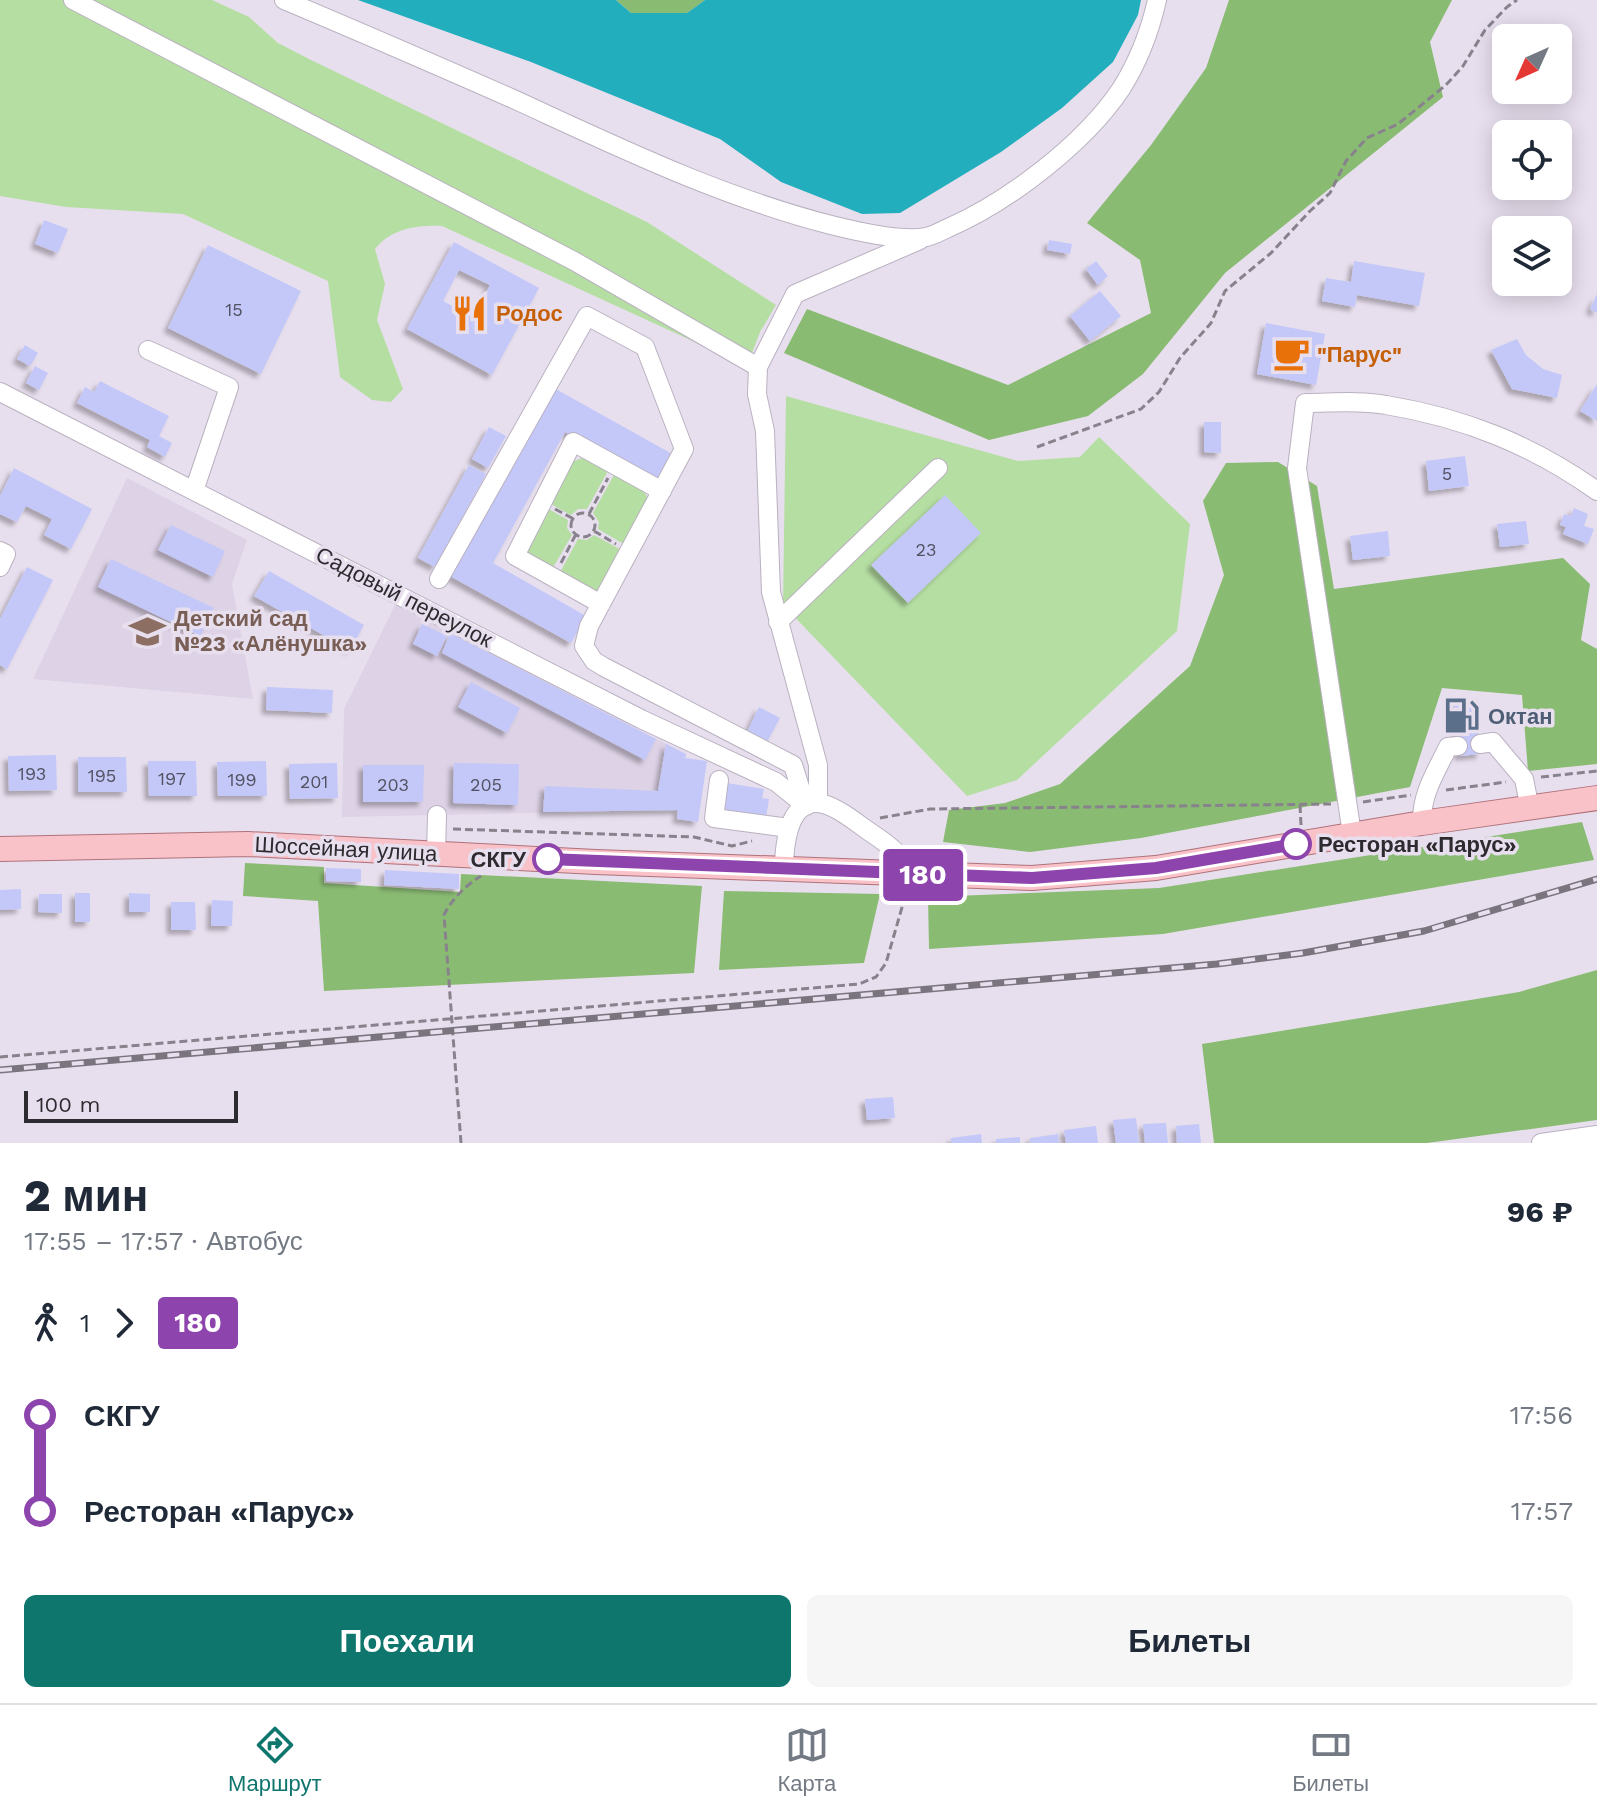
<!DOCTYPE html>
<html lang="ru">
<meta charset="utf-8">
<style>
:root{--surface:#fff;--page:#f6f6f7;--text:#1f2937;--muted:#747a83;--line:#e0e1e3;--accent:#0f766e}
body{margin:0;font-family:"Work Sans",sans-serif;background:var(--page);color:var(--text);height:100vh;display:flex;flex-direction:column;font-size:30px;white-space:nowrap}
*{box-sizing:border-box;margin:0}
p{font-size:26px;color:var(--muted)}
.icon{flex:none;width:44px;height:44px;fill:none;stroke:currentColor;stroke-width:2;stroke-linecap:round;stroke-linejoin:round}
.map{position:relative;height:1143px;overflow:hidden}
.side{display:flex;flex-direction:column;background:var(--surface);flex:1}
.side>*{flex:none}
.badge{padding:0 16px;border-radius:6px;font-size:28px;line-height:52px}
.needle{width:52px;rotate:225deg}
.fabs{position:absolute;left:1492px;top:24px;display:grid;gap:16px}
.fabs a{display:grid;place-items:center;width:80px;height:80px;border-radius:12px;background:var(--surface);box-shadow:0 4px 20px #0003;font-size:40px}
.scale{position:absolute;left:24px;bottom:20px;width:214px;box-sizing:border-box;padding-left:8px;border:4px solid #2e2b30;border-top:0;font-size:22px;line-height:28px;white-space:nowrap;color:#2e2b30;-webkit-text-stroke:6px #e8dfee;paint-order:stroke}
.map>.badge{position:absolute;translate:-50% -50%;box-shadow:0 0 0 4px #fff}
.legs{display:flex;align-items:center;gap:12px;height:88px;padding:0 24px;font-size:26px}
.legs p{margin-inline-start:auto}
.head{display:flex;align-items:center;justify-content:space-between;height:136px;padding:0 24px}
h1{font-size:44px;font-weight:800;line-height:60px}
.cta{display:flex;gap:16px;margin-top:auto;padding:16px 24px}
.cta a{flex:1;height:92px;border-radius:12px;background:var(--accent);color:#fff;font-size:32px;font-weight:800;line-height:92px;text-align:center}
.cta a+a{background:var(--page);color:var(--text)}
ul{padding:0 24px;list-style:none}
li{display:flex;align-items:center;gap:28px;height:96px;font-size:30px}
li i{display:grid;place-items:center;width:12px;height:100%;margin:0 10px;background:currentColor}
li i::after{content:'';width:20px;height:20px;margin:-10px;border:6px solid;border-radius:50%;background:var(--surface)}
li p{margin-inline-start:auto}
li:first-child i{background:linear-gradient(#0000 50%,currentColor 0)}
li:last-child i{background:linear-gradient(currentColor 50%,#0000 0)}
.tabs{display:flex;justify-content:space-around;align-items:center;height:112px;border-top:2px solid var(--line);background:var(--surface);font-size:22px;color:var(--muted)}
.tabs a{display:grid;justify-items:center;gap:4px}
.tabs .on{color:var(--accent)}
.map>svg:first-child{display:block}
.built{fill:#ddd2e6}
.green{fill:#b5dea2}
.forest{fill:#8abb73}
.water{fill:#23aebe}
.building{fill:#c3c8f8;fill-rule:evenodd;filter:url(#shadow)}
.lines{fill:none;stroke-linecap:round;stroke-linejoin:round}
.minor-casing{stroke:#bab1c0;stroke-width:20}
.major-casing{stroke:#af727b;stroke-width:26}
.path{stroke:#88828c;stroke-width:3;stroke-dasharray:8 4;stroke-linecap:butt}
.minor{stroke:#fff;stroke-width:18}
.major{stroke:#f9c2c8;stroke-width:24}
.rail-casing{stroke:#79747d;stroke-width:7}
.rail{stroke:#e8dfee;stroke-width:4;stroke-dasharray:12;stroke-linecap:butt}
.line-1-casing{stroke:#fff;stroke-width:18}
.line-1{stroke:#8e44ad;stroke-width:12}
.stop-1-dot{fill:#fff;stroke:#8e44ad;stroke-width:4}
.labels{text-anchor:middle;dominant-baseline:central;stroke-width:7;stroke-linejoin:round;paint-order:stroke}
.number-label{font-size:18px;fill:#535262}
.food-label{font-size:22px;font-weight:bold;fill:#c56008;stroke:#e8dfee;text-anchor:start}
.street-label{font-size:22px;fill:#2e2b30;stroke:#e8dfee}
.education-label{font-size:22px;font-weight:bold;fill:#785e54;stroke:#e8dfee;text-anchor:start}
.service-label{font-size:22px;font-weight:bold;fill:#4e5e75;stroke:#e8dfee;text-anchor:start}
.stop-label{font-size:22px;font-weight:bold;fill:#2e2b30;stroke:#e8dfee;text-anchor:start}
</style>
<div class="map">
<svg width="1597" height="1143" viewBox="0 0 1597 1143">
<defs>
<filter id="shadow"><feDropShadow dx="-4.5" dy="4.5" stdDeviation="2" flood-color="#0004"/></filter>
</defs>
<rect width="100%" height="100%" fill="#e8dfee"/>
<path class="built" d="M127 478 247 540 232 584 253 699 33 679Z
M395 605 686 754 678 810 342 817 344 709Z"/>
<path class="green" d="M0 0H212L249 17 278 43 311 60 647 222 776 305 760 332 747 366 442 226C416 225 391 229 375 249L385 284 377 320 403 389 391 402 372 400 340 377 328 281 183 214 66 207 0 196Z
M786 396 1018 461 1080 457 1099 437 1190 524 1177 631 1017 780 967 796 783 605Z
M582 458 609 469 587 509H578L571 515 547 502 572 462Z
M615 473 642 489 648 498 627 546 598 529 599 522 593 513Z
M545 507 568 520 567 528 572 535 551 571 528 558 525 546Z
M594 535 625 552 601 594 558 576 578 539 587 540Z"/>
<path class="forest" d="M616 0H705L687 13H631Z
M1229 0H1452L1430 42 1443 97 1225 273 1143 374 1088 416 989 440 784 353 807 309 1008 385 1151 313 1140 260 1087 223 1151 145 1206 68Z
M1278 462 1317 486 1334 589 1563 558 1590 584 1581 640 1597 649V764L1528 771 1522 695 1442 688 1410 787 1141 838 1030 852 943 842 949 810 1005 803 1060 784 1190 666 1224 575 1203 501 1226 463Z
M1582 822 1594 860 1163 934 929 949 928 897 1159 888Z
M245 863 324 867V883L460 892 461 874 702 886 694 973 324 991 318 901 243 896Z
M724 891 880 894 864 963 719 970Z
M1597 970V1120L1427 1143H1214L1202 1044 1519 992Z"/>
<path class="water" d="M358 0H616L631 13H687L705 0H1141L1138 15 1113 62 1062 108 1001 152 900 213 862 214 781 182 720 139 531 62Z"/>
<path class="building" d="M44 220 68 229 58 253 35 244Z
M1049 240 1072 244 1070 254 1047 250Z
M454 242 539 288 492 375 407 329ZM459 270 490 285 473 317 443 301Z
M208 245 301 291 261 374 168 328Z
M1096 261 1108 276 1098 285 1086 269Z
M1354 261 1425 273 1419 306 1357 295 1355 307 1322 301 1326 278 1351 282Z
M1100 291 1121 316 1090 341 1070 316Z
M1597 294V313L1590 309Z
M1266 323 1325 334 1316 385 1257 374Z
M1517 339 1526 355 1543 369 1562 375 1557 398 1512 389 1491 350Z
M25 345 38 353 30 366 17 359Z
M35 366 48 373 39 390 26 383Z
M100 381 169 416 159 436 172 443 165 457 147 447 150 440 77 403 85 387 94 392Z
M1597 384V421L1580 411Z
M554 388 674 455 658 483 565 432 493 563 586 616 571 643 450 576Z
M1204 422H1221V453L1204 452Z
M489 427 506 436 488 468 472 459Z
M1465 456 1469 486 1429 491 1426 461Z
M469 465 486 474 435 567 418 558Z
M14 468 92 509 71 549 44 535 52 519 26 506 17 522 0 514V496Z
M945 495 981 533 908 603 871 565Z
M1574 508 1588 514 1584 526 1594 529 1588 544 1563 534 1566 527 1560 525 1564 514 1571 516Z
M1526 521 1529 544 1500 547 1497 524Z
M171 525 225 551 213 577 158 550Z
M1388 531 1390 556 1353 560 1350 536Z
M111 559 214 608 200 636 98 587Z
M27 567 53 580 7 669 0 665V619Z
M269 571 364 625 350 650 254 596Z
M422 624 447 636 437 656 413 644Z
M450 633 656 739 645 760 442 653Z
M471 682 520 708 507 733 458 707Z
M267 687 333 690 332 713 266 710Z
M1475 700 1481 754 1459 756 1454 702Z
M759 707 780 718 767 742 747 732Z
M666 744 686 754 685 758 707 761 698 822 677 819 678 810 543 812 545 786 658 791Z
M56 755 57 790 9 791 8 756Z
M78 757H126L127 792H78Z
M148 761H196L197 796H149Z
M266 761 267 796H218L217 762Z
M337 763 338 798 290 799 289 764Z
M454 763 519 764 518 805 453 803Z
M363 765H424L423 802H363Z
M727 783 764 789 762 798 769 799 766 818 723 812Z
M326 868 361 869V882L326 881Z
M385 870 459 874V889L384 885Z
M21 889V909L0 910V890Z
M75 893H90V922H75Z
M129 893 150 894V912H129Z
M39 894H62V913L38 912Z
M212 900 233 901 232 926H211Z
M171 902H195L196 930H171Z
M893 1097 895 1118 867 1120 865 1099Z
M1136 1118 1139 1143H1116L1113 1120Z
M1166 1123 1168 1143H1145L1143 1124Z
M1199 1124 1201 1143H1177L1176 1126Z
M1096 1126 1098 1143H1066L1064 1130Z
M981 1134 982 1143H951V1138Z
M1058 1134 1059 1143H1030V1138Z
M1020 1137V1143H996V1139Z"/>
<g class="lines">
<defs>
<path id="minor" d="M73 0 574 261 758 367
M284 0C360 32 436 65 511 98 616 146 718 196 831 225 855 231 902 242 926 237 933 236 941 231 948 228 1008 202 1084 144 1121 89 1138 62 1150 31 1157 0
M148 350 229 387 194 491
M0 392 641 719 776 782 806 806
M0 551 6 554 0 567
M439 579 587 316 645 347 684 449 589 626 584 646 594 661 604 667 793 765 806 806
M601 604 515 556 573 442 662 491
M778 622 938 468
M1480 744 1493 742 1524 779 1530 809
M719 780 714 818 789 828
M818 803V765L771 592 765 431 757 394 758 367 795 294 920 240
M1422 823C1421 794 1436 772 1448 747L1458 746
M1352 834 1297 468 1305 403C1331 403 1360 400 1386 405 1465 418 1532 445 1597 491
M436 854 437 815
M784 870C784 849 787 802 817 803 834 804 854 821 867 830 886 843 902 852 908 874
M1541 1143 1597 1135"/>
<path id="major" d="M0 849 248 844 596 862 1032 878 1156 868 1422 823 1597 798"/>
</defs>
<use href="#minor" class="minor-casing"/>
<use href="#major" class="major-casing"/>
<path class="path" d="M1037 447 1141 409 1159 392 1180 358 1211 323 1225 291 1271 253 1310 211 1330 193 1346 161 1367 138 1398 124 1446 85 1463 66 1485 30 1507 7 1517 0
M555 509 572 518
M571 525a12 12 0 1 1 24 0a12 12 0 1 1-24 0Z
M589 514 608 478
M594 531 616 544
M561 563 576 534
M1541 777 1597 771
M1446 790 1506 782
M1363 802 1411 795
M1300 805 1301 825
M880 818 930 809 1331 804
M453 829 694 837 732 846 752 841
M0 1057 859 984 876 977 886 963 907 890
M461 1143 444 915C451 900 466 885 481 876"/>
<use href="#minor" class="minor"/>
<use href="#major" class="major"/>
<defs>
<path id="rail" d="M0 1070 1217 964 1303 953 1424 931 1597 879"/>
</defs>
<use href="#rail" class="rail-casing"/>
<use href="#rail" class="rail"/>
</g>
<g class="lines">
<defs>
<path id="line-1" d="M548 859 1032 878 1156 868 1296 844"/>
</defs>
<use href="#line-1" class="line-1-casing"/>
<use href="#line-1" class="line-1"/>
</g>
<defs>
<symbol id="restaurant-bare" viewBox="-9 -9 18 18"><path d="M-5-6h1v4h1v-4h1v4h1v-4h1v5L-1.5 .5V6h-2V.5L-5-1ZM5-6V6H3V1.5H1.5Q1.5-4 5-6Z" fill="#e8710a" stroke="#e8dfee" stroke-width="2.5" paint-order="stroke"/></symbol>
<symbol id="cafe-bare" viewBox="-9 -9 18 18"><path d="M-5.5-4.5H6V0H3Q3 3.5 0 3.5H-2.5Q-5.5 3.5-5.5 0ZM3-3.2v2h1.7v-2ZM-6 4.5H4V6H-6Z" fill="#e8710a" stroke="#e8dfee" stroke-width="2.5" paint-order="stroke"/></symbol>
<symbol id="school-bare" viewBox="-9 -9 18 18"><path d="M0-5L7-2L0 1L-7-2ZM-4 1L0 2.5L4 1V4Q0 6-4 4Z" fill="#8d6e63" stroke="#e8dfee" stroke-width="2.5" paint-order="stroke"/></symbol>
<symbol id="fuel-bare" viewBox="-9 -9 18 18"><path d="M-5.5-6h7V0h2V4h1.3V-2.5L3-4.5l.8-.8L6-3V5H2.5V1h-1V6h-7ZM-4.2-4.7v3.2H.2V-4.7Z" fill="#5c6f8a" stroke="#e8dfee" stroke-width="2.5" paint-order="stroke"/></symbol>
</defs>
<g fill-rule="evenodd">
<use href="#restaurant-bare" x="444" y="288" width="51" height="51"/>
<use href="#cafe-bare" x="1266" y="328" width="51" height="51"/>
<use href="#school-bare" x="122" y="606" width="51" height="51"/>
<use href="#fuel-bare" x="1436" y="690" width="51" height="51"/>
</g>
<g class="stop-1-dot">
<circle cx="1296" cy="844" r="14"/>
<circle cx="548" cy="859" r="14"/>
</g>
<g class="labels">
<g class="number-label">
<text x="234" y="309">15</text>
<text x="1447" y="473">5</text>
<text x="926" y="549">23</text>
<text x="32" y="773">193</text>
<text x="102" y="775">195</text>
<text x="172" y="778">197</text>
<text x="242" y="779">199</text>
<text x="314" y="781">201</text>
<text x="393" y="784">203</text>
<text x="486" y="784">205</text>
</g>
<g class="food-label">
<text x="496" y="313">Родос</text>
<text x="1317" y="354">"Парус"</text>
</g>
<g class="street-label">
<text transform="translate(404 597) rotate(27)">Садовый переулок</text>
<text transform="translate(346 849) rotate(3)">Шоссейная улица</text>
</g>
<g class="education-label">
<text x="174" y="618">Детский сад<tspan x="174" dy="25">№23 «Алёнушка»</tspan></text>
</g>
<g class="service-label">
<text x="1488" y="716">Октан</text>
</g>
<g class="stop-label">
<text x="1318" y="844">Ресторан «Парус»</text>
<text x="526" y="859" text-anchor="end">СКГУ</text>
</g>
</g>
</svg>
<div class="fabs">
<a><svg class="needle" viewBox="-14 -14 28 28"><path d="M0-13l5 13h-10z" fill="#e53935"/><path d="M0 13l5-13h-10z" fill="#747a83"/></svg></a>
<a><svg class="icon" aria-label="locate" viewBox="0 0 24 24"><circle cx="12" cy="12" r="6"/><path d="M12 2v4M12 18v4M2 12h4M18 12h4"/></svg></a>
<a><svg class="icon" aria-label="layers" viewBox="0 0 24 24"><path d="M12 4l9 5-9 5-9-5zM3 14l9 5 9-5"/></svg></a>
</div>
<div class="scale">100 m</div>
<b class="badge" style="left:923px;top:875px;background:#8e44ad;color:#fff">180</b>
</div>
<section class="side">
<div class="head"><div><h1>2 мин</h1><p>17:55 – 17:57 · Автобус</p></div><b>96 ₽</b></div>
<div class="legs"><svg class="icon" aria-label="walk" viewBox="0 0 24 24"><circle cx="13" cy="4" r="2"/><path d="M13 8l-2 6 4 7M11 14l-3 7M7 12l3-4h3l4 4"/></svg>1<svg class="icon" aria-label="forward" viewBox="0 0 24 24"><path d="M9 5l7 7-7 7"/></svg><b class="badge" style="background:#8e44ad;color:#fff">180</b></div>
<ul>
<li><i style="color:#8e44ad"></i><b>СКГУ</b><p>17:56</p></li>
<li><i style="color:#8e44ad"></i><b>Ресторан «Парус»</b><p>17:57</p></li>
</ul>
<div class="cta"><a>Поехали</a><a>Билеты</a></div>
</section>
<nav class="tabs">
<a class="on"><svg class="icon" aria-label="directions" viewBox="0 0 24 24"><path d="M12 3l9 9-9 9-9-9zM9 14v-3h6M13 9l2 2-2 2"/></svg>Маршрут</a>
<a><svg class="icon" aria-label="map" viewBox="0 0 24 24"><path d="M3 6l6-2 6 2 6-2v14l-6 2-6-2-6 2zM9 4v14M15 6v14"/></svg>Карта</a>
<a><svg class="icon" aria-label="tickets" viewBox="0 0 24 24"><path d="M3 7h18v10H3zM15 7v10"/></svg>Билеты</a>
</nav>
